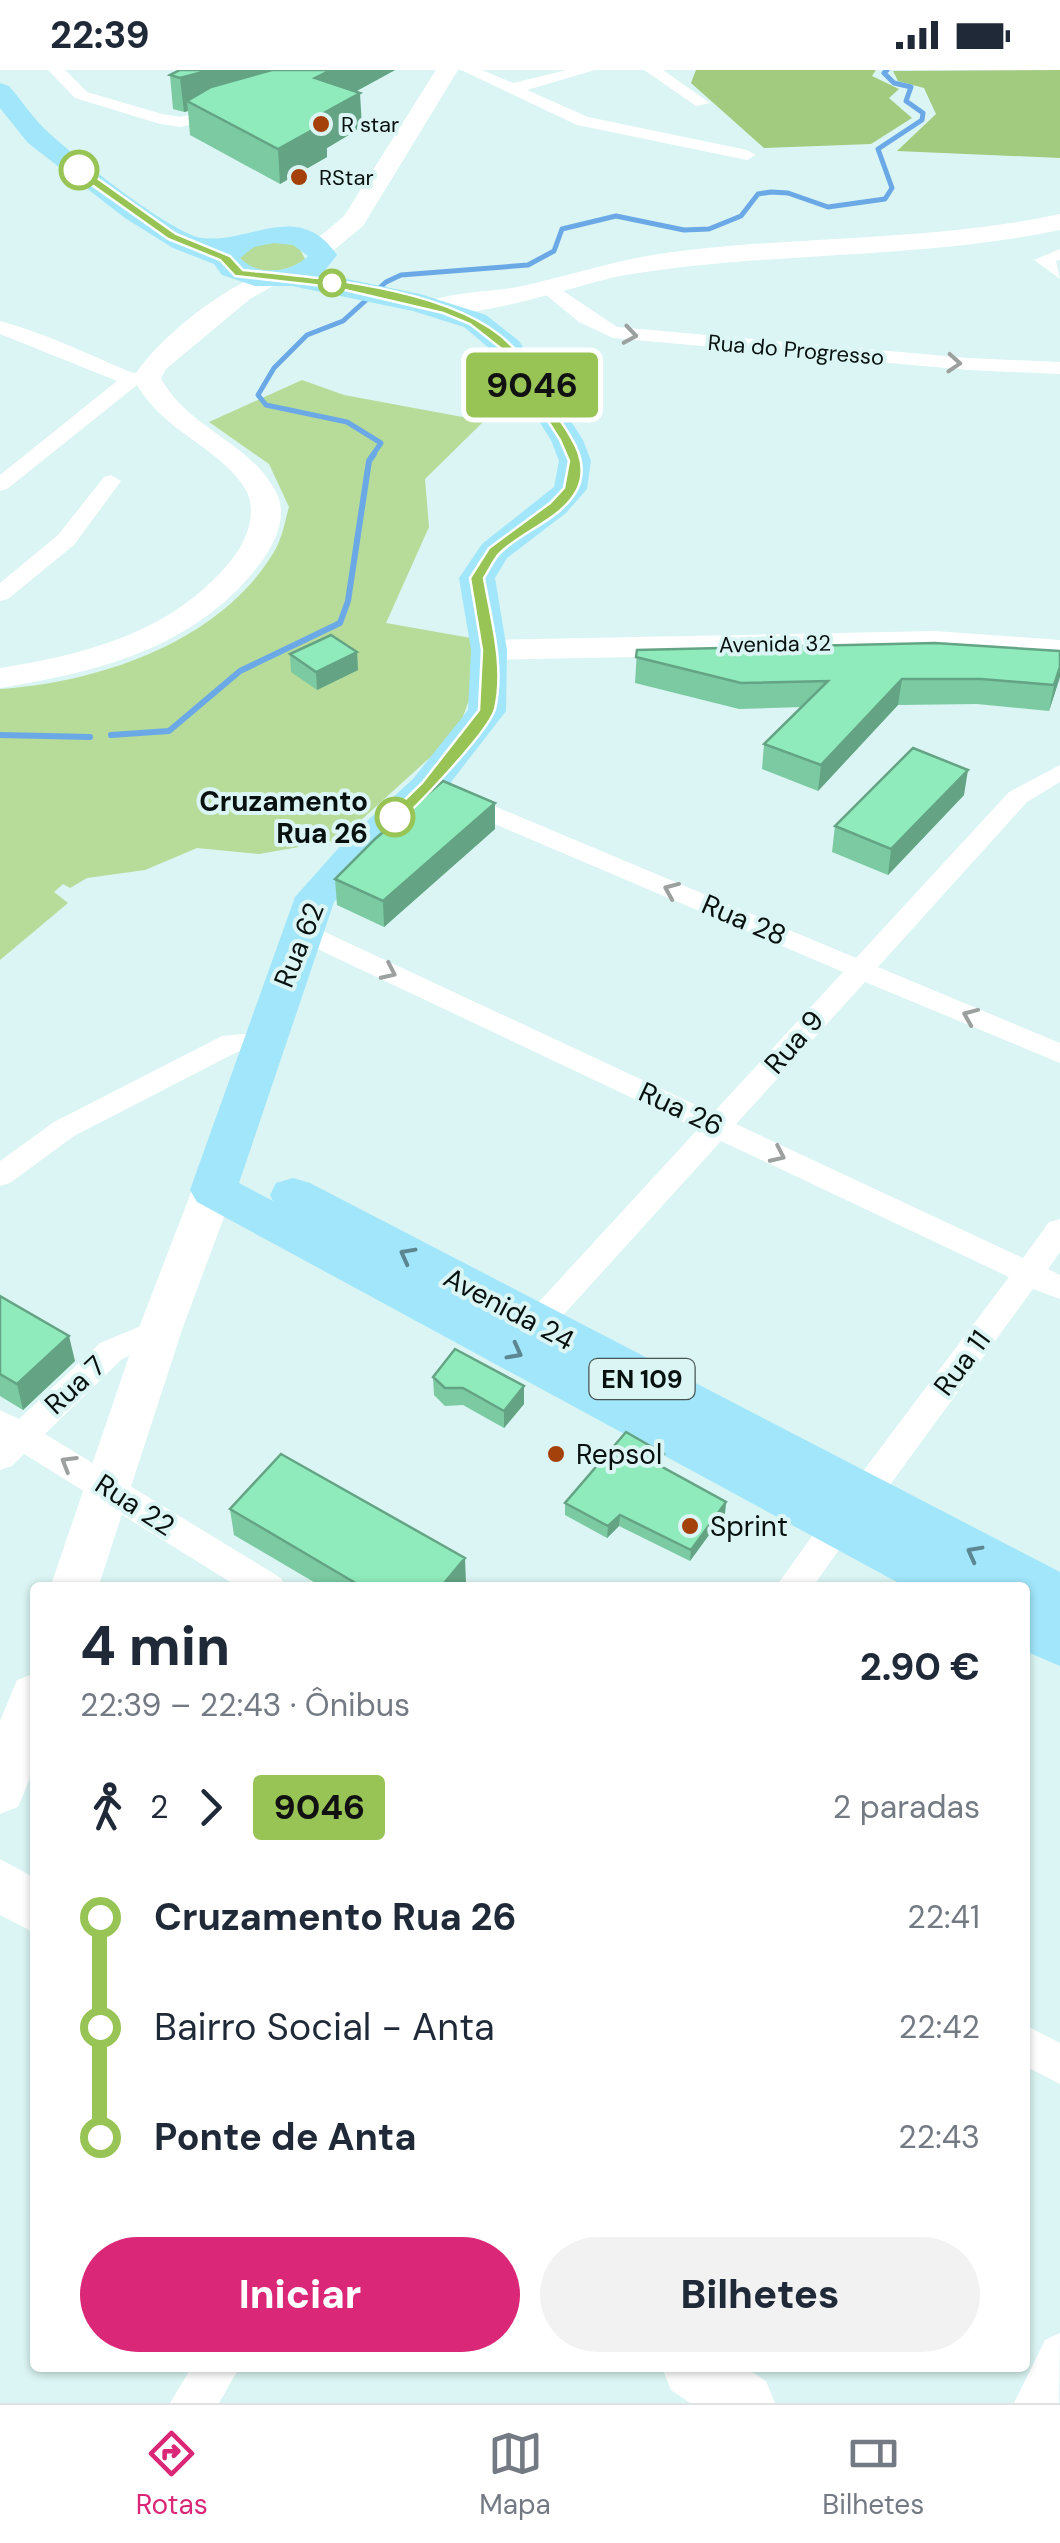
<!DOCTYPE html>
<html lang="pt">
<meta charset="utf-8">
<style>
:root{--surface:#fff;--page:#f2f2f3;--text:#1f2937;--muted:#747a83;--line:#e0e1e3;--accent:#db2777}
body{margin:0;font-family:"DM Sans",sans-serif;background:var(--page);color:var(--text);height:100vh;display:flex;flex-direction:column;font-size:38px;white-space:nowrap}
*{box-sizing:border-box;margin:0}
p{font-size:32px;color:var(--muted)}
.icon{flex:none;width:55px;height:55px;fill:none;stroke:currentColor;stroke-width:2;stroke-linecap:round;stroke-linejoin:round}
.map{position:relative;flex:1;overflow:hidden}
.drawer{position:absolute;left:30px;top:1512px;width:1000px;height:790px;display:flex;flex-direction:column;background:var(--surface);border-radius:10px;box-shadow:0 2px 8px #0004}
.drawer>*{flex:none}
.badge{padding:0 20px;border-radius:8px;font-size:35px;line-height:65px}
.map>.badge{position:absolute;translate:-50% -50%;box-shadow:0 0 0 5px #fff}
.legs{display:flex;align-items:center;gap:15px;height:110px;padding:0 50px;font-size:32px}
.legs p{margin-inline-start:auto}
.summary{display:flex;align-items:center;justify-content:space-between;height:170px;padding:0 50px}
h1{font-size:55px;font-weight:800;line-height:75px}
.button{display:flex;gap:20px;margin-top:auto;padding:20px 50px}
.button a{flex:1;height:115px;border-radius:60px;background:var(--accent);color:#fff;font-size:40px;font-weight:800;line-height:115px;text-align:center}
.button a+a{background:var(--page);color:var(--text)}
ul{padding:0 50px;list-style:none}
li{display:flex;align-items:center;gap:35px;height:110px;font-size:38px}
li i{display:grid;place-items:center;width:15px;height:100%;margin:0 12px;background:currentColor}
li i::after{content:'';width:25px;height:25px;margin:-12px;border:8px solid;border-radius:50%;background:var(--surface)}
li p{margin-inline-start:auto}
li:first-child i{background:linear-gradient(#0000 50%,currentColor 0)}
li:last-child i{background:linear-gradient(currentColor 50%,#0000 0)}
.status{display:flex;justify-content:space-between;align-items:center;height:70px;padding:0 50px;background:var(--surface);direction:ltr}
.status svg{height:28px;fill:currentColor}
.dock{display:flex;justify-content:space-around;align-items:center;height:140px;border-top:2px solid var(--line);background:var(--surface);font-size:28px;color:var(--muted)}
.dock a{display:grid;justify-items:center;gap:5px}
.dock .current{color:var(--accent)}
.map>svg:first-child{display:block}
.green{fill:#b7db99}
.forest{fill:#a2cb7f}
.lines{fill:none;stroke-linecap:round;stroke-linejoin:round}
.stream-far1{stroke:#6ba9e6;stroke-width:5}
.stream{stroke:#6ba9e6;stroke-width:6}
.street{fill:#fff;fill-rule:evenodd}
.secondary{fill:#fff;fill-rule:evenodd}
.primary{fill:#a1e6fb;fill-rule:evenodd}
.wall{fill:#7bcaa2}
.shaded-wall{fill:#64a484}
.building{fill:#8febbc;stroke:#64a484;stroke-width:2.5}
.oneway{stroke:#9ca09f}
.oneway2{stroke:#5c8691}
.line-1{fill:#98c455;stroke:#fff;stroke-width:2.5}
.poi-dot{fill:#a44009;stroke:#daf5f3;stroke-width:4}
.stop-1-dot{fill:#fff;stroke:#98c455;stroke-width:5}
.labels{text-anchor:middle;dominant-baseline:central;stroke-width:8;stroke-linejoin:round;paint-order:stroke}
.far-poi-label{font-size:22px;fill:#081110;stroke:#daf5f3;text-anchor:start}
.far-street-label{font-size:22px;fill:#081110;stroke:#daf5f3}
.shield{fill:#daf5f3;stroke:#475554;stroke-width:2.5}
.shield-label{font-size:25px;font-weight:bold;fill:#081110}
.stop-label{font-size:28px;font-weight:bold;fill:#081110;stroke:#daf5f3;text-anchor:end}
.street-label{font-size:28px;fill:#081110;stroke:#daf5f3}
.poi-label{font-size:28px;fill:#081110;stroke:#daf5f3;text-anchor:start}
</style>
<div class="status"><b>22:39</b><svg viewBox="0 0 49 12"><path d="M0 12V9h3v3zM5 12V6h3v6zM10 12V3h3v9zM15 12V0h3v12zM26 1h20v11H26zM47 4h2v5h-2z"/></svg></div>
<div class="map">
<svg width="1060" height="2333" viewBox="0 0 1060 2333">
<rect width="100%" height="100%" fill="#daf5f3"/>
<path class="green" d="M280 172 298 176 305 189C285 204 260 205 240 190V185L251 176Z
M302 310 344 325 484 351 425 409 429 457 386 553 471 568 477 608 457 663 339 770 259 784 197 778 145 800 87 808 70 818 63 814 54 822 68 833 0 890V619C100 612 220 572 274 482 282 469 285 451 289 437L269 394 209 352Z"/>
<path class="forest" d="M696 0H876L872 6 899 19 889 28 912 48 871 74 764 78 691 13Z
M1060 0V88L897 81 936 44 924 18 898 11 893 1Z"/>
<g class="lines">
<path class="stream-far1" d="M372 386 381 373 347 352 266 335 258 325 274 298 307 265 343 251 386 212 401 205 528 195 554 181 562 159 616 146 684 160 709 159 741 146 758 124 771 122 788 123 828 137 885 129 892 118 878 79 922 50 923 43 906 31 911 17 894 13 884 3 887 0"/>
<path class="stream" d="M0 665 90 667
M111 665 169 661 240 601 340 553 348 531 369 391 374 384"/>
<path class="street" d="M48 0H65L87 22 162 44 181 47 227 35 235 40 181 57 160 54 75 28Z
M461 0H482L513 13 567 0H595L527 20 588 47 747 80 756 85 747 90 577 55Z
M644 0H663L710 33 696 36Z
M1060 179V190L1056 191 1060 209 1034 190Z
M547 210 617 257 968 288 1060 292V304L968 300 613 268 579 252 540 220V212Z
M0 251C44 263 86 283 128 301 139 306 147 300 157 308L137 315 7 419 0 421V405L117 311 0 264Z
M111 405 121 411 74 475 8 529 0 531V513L58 465 104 407Z
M1060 695V712L1027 732 878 897 1060 973V993L865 912 736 1054 1023 1188 1049 1152 1060 1149V1182L1048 1199 1060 1205V1229L1033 1219 876 1434 864 1438 852 1434 847 1425 852 1416 1009 1207 721 1071 548 1262 537 1266 526 1262 521 1254 526 1246 698 1059 292 867 288 861 301 853 310 855 713 1043 843 902 450 735 447 730 450 725H468L856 888 1009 722Z
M264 962 274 964 278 971 274 978 237 982 74 1066 10 1113 0 1116V1091L54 1052 222 966Z
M160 1248 171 1252 176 1260 171 1268 122 1289 45 1364 281 1508 286 1518H240L24 1384 12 1396 0 1400V1340L19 1349 100 1273Z
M840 1440 852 1444 857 1454 812 1518H775L828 1444Z
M1025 1955 1060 1973V2014L1025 1996Z
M1060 2263 1059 2333H1014L1045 2270Z
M191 2298H239L219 2333H170Z"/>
<path class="secondary" d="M436 0H458L363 156 329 184H311L307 179 311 174 344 146Z
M1060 144V160C915 190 766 181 620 206 587 212 442 262 422 237 434 222 495 222 517 217 567 207 614 190 665 183 797 165 930 172 1060 144Z
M272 201 281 203 285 209 250 229 166 299 161 308C186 357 248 371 275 420 289 444 276 471 262 491 199 577 100 602 0 618V598C89 584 179 560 235 485 248 467 257 441 246 420 219 375 161 363 133 308 155 270 229 212 272 201Z
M935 561 1060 570V590L935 581 489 590 477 587 473 580 477 573 489 570Z
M213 1105 228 1109 234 1120 182 1260 98 1518H50L138 1260 192 1120 198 1109Z
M35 1603V1696L18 1737 0 1744V1651L17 1610Z
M0 1789 35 1808V1863L0 1845Z
M662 2298H746L766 2311 775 2333H690L671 2320Z"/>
<path class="primary" d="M0 13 9 16C22 31 34 50 49 63 74 86 172 164 202 168 250 174 299 129 337 185L322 204 420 224 486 245 519 271 583 370 591 391 587 419 566 443 507 488 495 508 507 580 506 641 441 725 334 832 239 1113 273 1131 270 1125 276 1113 293 1108 310 1113 1060 1502V1596L1025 1581V1518H991L983 1513 985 1518H908L197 1132 190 1120 295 827 343 773 413 709 468 640 471 580 459 508 482 474 554 417 559 391 551 370 496 284 464 257 413 241 292 216H255L222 205 214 194 173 178 125 148 28 73 0 38ZM274 173 293 175 308 186C291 203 258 207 240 188L254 177Z"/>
</g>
<path class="wall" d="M180 0H395L355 22 362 57 327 78V87L280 114 190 65 188 41 184 42 173 39 170 5Z
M637 580 1060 607 1049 641 977 634 898 635 818 721 762 699 764 674 802 637 739 639 635 613Z
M357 582 358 600 317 620 291 602 290 584Z
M964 725 888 805 832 782 835 756Z
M495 759 384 857 337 835 335 809Z
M0 1226 75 1291 23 1340 0 1326Z
M433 1307 524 1316V1334L504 1358 463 1335 445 1336 434 1325Z
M663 1396V1397L726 1432 725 1443 690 1491 619 1456 607 1468 565 1445V1433Z
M230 1439 466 1513 462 1518H324L234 1465Z"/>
<path class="shaded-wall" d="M210 0H316L187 31 188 41 184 42 180 8Z
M331 0H395L318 42 315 8Z
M360 23 362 57 327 78V87L280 114 278 79 313 49Z
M357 582 358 600 317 620 316 602Z
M1060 597V607L1049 641 1054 615Z
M902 609 898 635 818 721 821 695Z
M968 700 964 725 888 805 891 779Z
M495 733V759L384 857 383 831Z
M69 1266 75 1291 23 1340 17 1314Z
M524 1316V1334L504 1358V1341Z
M726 1432 725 1443 690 1491 691 1480Z
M620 1445 619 1456 607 1468 608 1456Z
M465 1488 466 1513 462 1518H440Z"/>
<path class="building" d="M180 0H210L180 8 170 5Z
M272 0H331L315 8 360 23 313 49 325 53 278 79 187 31 211 17Z
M331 565 357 582 316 602 290 584Z
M935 573 1060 581V597L1054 615 981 609H902L821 695 764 674 828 611 741 613 636 587 637 580Z
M913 678 968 700 891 779 835 756Z
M443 711 495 733 383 831 335 809 375 769Z
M0 1226 69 1266 17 1314 0 1304Z
M455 1279 524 1316 504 1341 463 1318H445L433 1307Z
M626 1362 664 1384 657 1394 726 1432 691 1480 620 1445 608 1456 565 1433Z
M281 1384 465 1488 440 1518H364L230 1439Z"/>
<defs><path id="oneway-chevron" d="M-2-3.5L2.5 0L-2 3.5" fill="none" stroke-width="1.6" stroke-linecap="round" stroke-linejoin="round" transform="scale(2.5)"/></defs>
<g class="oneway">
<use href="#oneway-chevron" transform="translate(630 265) rotate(9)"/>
<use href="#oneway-chevron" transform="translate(954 293) rotate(4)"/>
<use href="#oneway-chevron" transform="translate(671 820) rotate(-157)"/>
<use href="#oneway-chevron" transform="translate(389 902) rotate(25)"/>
<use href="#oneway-chevron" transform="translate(970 946) rotate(-157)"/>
<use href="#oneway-chevron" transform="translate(778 1085) rotate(25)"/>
<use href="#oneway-chevron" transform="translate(68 1393) rotate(-149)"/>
</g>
<g class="oneway2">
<use href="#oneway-chevron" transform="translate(407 1185) rotate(-152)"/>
<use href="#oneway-chevron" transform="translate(515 1282) rotate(28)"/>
<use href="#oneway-chevron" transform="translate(974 1483) rotate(-152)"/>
</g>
<path class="line-1" d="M75 98H83L176 164 230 186 243 200C320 208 454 218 510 274 529 292 542 321 556 344 571 366 591 392 577 420 562 449 522 461 500 483 494 489 489 500 484 508 491 549 505 597 495 639 489 661 420 733 400 751L387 747 422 713 479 640 482 580 470 508 489 478 550 433 564 418 569 391 560 370 503 280 470 254 443 243 332 217 235 206 220 190 168 169 75 103Z"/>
<g class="poi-dot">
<circle cx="321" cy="54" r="10"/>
<circle cx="299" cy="107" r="10"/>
<circle cx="556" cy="1384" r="10"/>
<circle cx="690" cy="1456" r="10"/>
</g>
<g class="stop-1-dot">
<circle cx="79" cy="100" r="18"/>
<circle cx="332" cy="213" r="12"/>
<circle cx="395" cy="747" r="18"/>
</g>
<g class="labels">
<g class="far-poi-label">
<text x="341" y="54">R star</text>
<text x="319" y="107">RStar</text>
</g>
<g class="far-street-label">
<text transform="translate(796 280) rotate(5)">Rua do Progresso</text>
<text transform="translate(775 574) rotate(-1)">Avenida 32</text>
</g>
<rect class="shield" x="589.5" y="1289" width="105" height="40" rx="8"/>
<g class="shield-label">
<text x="642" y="1309">EN 109</text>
</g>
<g class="stop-label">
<text x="368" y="731">Cruzamento<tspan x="368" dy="32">Rua 26</tspan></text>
</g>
<g class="street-label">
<text transform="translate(744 850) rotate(23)">Rua 28</text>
<text transform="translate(299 875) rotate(-68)">Rua 62</text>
<text transform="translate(794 972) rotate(-49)">Rua 9</text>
<text transform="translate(681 1039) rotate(25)">Rua 26</text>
<text transform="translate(509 1239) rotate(28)">Avenida 24</text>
<text transform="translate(962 1293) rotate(-53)">Rua 11</text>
<text transform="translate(75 1315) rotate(-43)">Rua 7</text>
<text transform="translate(135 1435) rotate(33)">Rua 22</text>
</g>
<g class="poi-label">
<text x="576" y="1384">Repsol</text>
<text x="710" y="1456">Sprint</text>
</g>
</g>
</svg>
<b class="badge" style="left:532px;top:315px;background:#98c455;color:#111">9046</b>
<section class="drawer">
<div class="summary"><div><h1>4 min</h1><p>22:39 – 22:43 · Ônibus</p></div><b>2.90 €</b></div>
<div class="legs"><svg class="icon" aria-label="walk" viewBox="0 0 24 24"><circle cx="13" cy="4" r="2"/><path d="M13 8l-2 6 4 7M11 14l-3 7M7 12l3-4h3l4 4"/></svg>2<svg class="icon" aria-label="forward" viewBox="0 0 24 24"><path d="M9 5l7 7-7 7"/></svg><b class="badge" style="background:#98c455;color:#111">9046</b><p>2 paradas</p></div>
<ul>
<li><i style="color:#98c455"></i><b>Cruzamento Rua 26</b><p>22:41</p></li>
<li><i style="color:#98c455"></i><span>Bairro Social - Anta</span><p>22:42</p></li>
<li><i style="color:#98c455"></i><b>Ponte de Anta</b><p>22:43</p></li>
</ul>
<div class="button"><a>Iniciar</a><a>Bilhetes</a></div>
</section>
</div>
<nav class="dock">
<a class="current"><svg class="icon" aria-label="directions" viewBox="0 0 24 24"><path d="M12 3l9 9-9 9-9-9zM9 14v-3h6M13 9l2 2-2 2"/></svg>Rotas</a>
<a><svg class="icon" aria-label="map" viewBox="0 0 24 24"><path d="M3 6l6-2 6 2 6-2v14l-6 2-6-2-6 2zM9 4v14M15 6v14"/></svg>Mapa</a>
<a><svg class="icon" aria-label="tickets" viewBox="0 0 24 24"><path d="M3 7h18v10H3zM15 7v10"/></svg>Bilhetes</a>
</nav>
